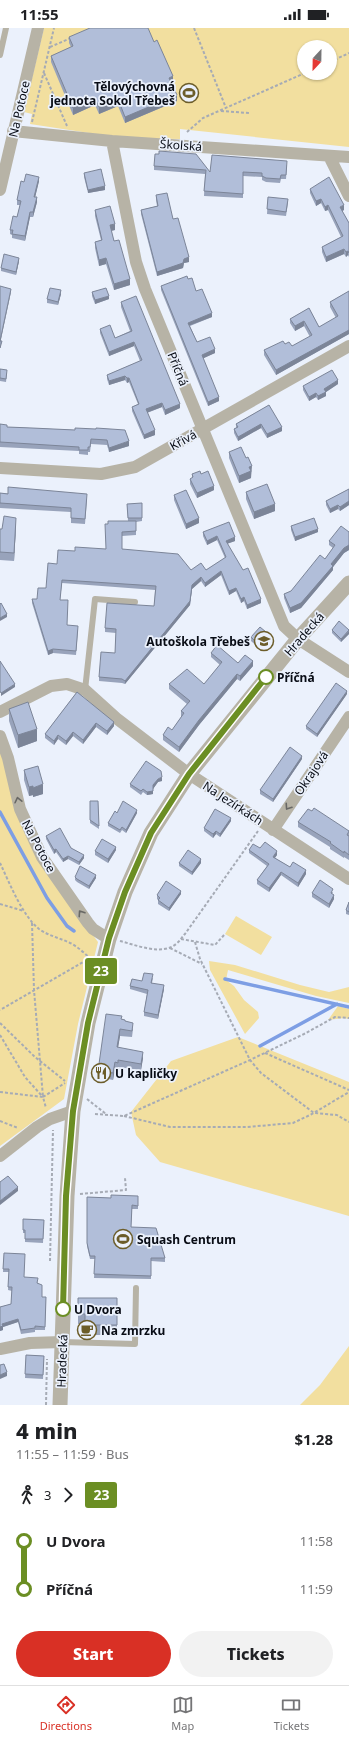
<!DOCTYPE html>
<meta charset="utf-8">
<style>
:root{--surface:#fff;--page:#f2f2f2;--text:#202124;--muted:#757577;--line:#e0e0e0;--accent:#d93025}
body{margin:0;font-family:"Noto Sans",sans-serif;background:var(--page);color:var(--text);height:100vh;display:flex;flex-direction:column;font-size:15px;white-space:nowrap}
*{box-sizing:border-box;margin:0}
p{font-size:13px;color:var(--muted)}
.icon{flex:none;width:22px;height:22px;fill:none;stroke:currentColor;stroke-width:2;stroke-linecap:round;stroke-linejoin:round}
.map{position:relative;height:1377px;overflow:hidden}
.sheet{display:flex;flex-direction:column;background:var(--surface);flex:1}
.sheet>*{flex:none}
.badge{padding:0 8px;border-radius:3px;font-size:14px;line-height:26px}
.needle{width:26px;rotate:202deg}
.tools{position:absolute;left:297px;top:12px;display:grid;gap:8px}
.tools a{display:grid;place-items:center;width:40px;height:40px;border-radius:50%;background:var(--surface);box-shadow:0 1px 3px #0004;font-size:20px}
.map>.badge{position:absolute;translate:-50% -50%;box-shadow:0 0 0 2px #fff}
.legs{display:flex;align-items:center;gap:6px;height:44px;padding:0 16px;font-size:13px}
.legs p{margin-inline-start:auto}
.overview{display:flex;align-items:center;justify-content:space-between;height:68px;padding:0 16px}
h1{font-size:22px;font-weight:800;line-height:30px}
.primary-button{display:flex;gap:8px;margin-top:auto;padding:8px 16px}
.primary-button a{flex:1;height:46px;border-radius:24px;background:var(--accent);color:#fff;font-size:16px;font-weight:800;line-height:46px;text-align:center}
.primary-button a+a{background:var(--page);color:var(--text)}
ul{padding:0 16px;list-style:none}
li{display:flex;align-items:center;gap:14px;height:48px;font-size:15px}
li i{display:grid;place-items:center;width:6px;height:100%;margin:0 5px;background:currentColor}
li i::after{content:'';width:10px;height:10px;margin:-5px;border:3px solid;border-radius:50%;background:var(--surface)}
li p{margin-inline-start:auto}
li:first-child i{background:linear-gradient(#0000 50%,currentColor 0)}
li:last-child i{background:linear-gradient(currentColor 50%,#0000 0)}
.status{display:flex;justify-content:space-between;align-items:center;height:28px;padding:0 20px;background:var(--surface);direction:ltr}
.status svg{height:11px;fill:currentColor}
.tab-bar{display:flex;justify-content:space-around;align-items:center;height:56px;border-top:1px solid var(--line);background:var(--surface);font-size:11px;color:var(--muted)}
.tab-bar a{display:grid;justify-items:center;gap:2px}
.tab-bar .selected{color:var(--accent)}
.map>svg:first-child{display:block}
.green{fill:#f2df9f;fill-rule:evenodd}
.lines{fill:none;stroke-linecap:round;stroke-linejoin:round}
.stream{stroke:#7d9ee4;stroke-width:3.5}
.path{stroke:#a6abb5;stroke-width:2;stroke-dasharray:3 2;stroke-linecap:butt}
.service{stroke:#b7b3a6;stroke-width:6}
.minor{stroke:#b7b3a6;stroke-width:12}
.tertiary{stroke:#b7b3a6;stroke-width:15}
.wall{fill:#98a3bb}
.shaded-wall{fill:#7c8598}
.building{fill:#b1bed9;stroke:#7c8598}
.oneway{stroke:#686865}
.line-1-casing{stroke:#fff;stroke-width:9}
.line-1{stroke:#6b8e23;stroke-width:6}
.stop-1-dot{fill:#fff;stroke:#6b8e23;stroke-width:2}
.labels{text-anchor:middle;dominant-baseline:central;stroke-width:3.5;stroke-linejoin:round;paint-order:stroke}
.poi-label{font-size:12px;font-weight:bold;fill:#080c15;stroke:#ebf1fc;text-anchor:start}
.street-label{font-size:12px;fill:#080c15;stroke:#ebf1fc}
.stop-label{font-size:12px;font-weight:bold;fill:#080c15;stroke:#ebf1fc;text-anchor:start}
</style>
<div class="status"><b>11:55</b><svg viewBox="0 0 49 12"><path d="M0 12V9h3v3zM5 12V6h3v6zM10 12V3h3v9zM15 12V0h3v12zM26 1h20v11H26zM47 4h2v5h-2z"/></svg></div>
<div class="map">
<svg width="349" height="1377" viewBox="0 0 349 1377">
<rect width="100%" height="100%" fill="#ebf1fc"/>
<path class="green" d="M44 0H349V119L180 101V111L122 110 30 96 32 86 24 84ZM304 19H330V45H304Z
M0 722 43 839 98 914 78 996 64 1071 0 1118Z
M236 888 272 909 261 927 225 906Z
M209 933 235 937 300 957 329 964 349 959V975L316 968 228 942 226 952 234 958 244 972 258 984 259 990 245 1006 210 942Z
M338 978 349 981V991L344 990 328 992Z
M238 1009 349 1054V1188L160 1134 136 1107 131 1084 171 1033Z
M349 1318V1377H300L320 1357Z"/>
<g class="lines">
<path class="stream" d="M0 784 47 870 67 898 74 903
M225 951 349 979
M260 1018 337 976"/>
<path class="path" d="M194 0 226 80
M50 19 71 10
M330 34 349 25
M44 45 67 98
M221 83 249 85
M32 94 54 0
M187 104 203 90 305 45
M0 835C10 856 22 887 39 901 49 908 60 910 70 915 77 918 84 925 90 930L0 982
M0 876 24 883
M32 895 34 962 43 1069
M181 911 215 917 225 906
M120 913C136 917 162 928 176 916 180 913 182 909 185 906L258 803
M195 914 200 931 250 1032 261 1045 314 1085 337 1087 349 1094
M170 920 202 936
M0 995 35 1029 65 1053
M0 1007 25 1049 42 1068
M265 1025 349 1062
M0 1064 43 1069 46 1080
M43 1069 65 1055
M87 1071 106 1086
M95 1086 124 1088 250 1032 304 1006 335 989 349 990
M124 1088 170 1099H247L293 1095 312 1086 349 1064
M0 1093 18 1100
M80 1166 126 1162 125 1150
M50 1233 53 1102
M46 1377 47 1331"/>
<path class="service" d="M0 27 6 0
M85 662 95 571 135 574
M62 1314 135 1316 136 1260"/>
<path class="minor" d="M13 103 112 113 349 129
M112 113 136 234 145 261 284 598 298 611 349 644
M329 128 349 168
M0 162 38 0
M0 440 101 446 135 439 349 318
M0 684 51 658 67 656 85 662 116 690 189 746 349 851
M0 708 8 730 20 781 42 829 88 895 93 901 109 911
M273 802 349 689
M0 1128 37 1099 50 1091 73 1083
M0 1321 30 1315 62 1314"/>
<path class="tertiary" d="M60 1377 67 1168 73 1083 88 995 109 911 125 864 151 805 189 746 298 611 349 555"/>
</g>
<path class="wall" d="M69 9 154 14 173 55H171L177 73 125 95 118 78 99 86 95 77 73 87 51 34V28L71 19 69 15Z
M159 123 210 144 287 137 286 151H281L280 155 266 154 262 152V149L243 148V170L204 168 205 146 154 142V138L159 126Z
M84 145 105 162 88 165 84 149Z
M39 153 35 169 37 174 33 189H30L25 213 12 210V207L10 206V202L17 189 20 177H17V172L24 154Z
M310 161 344 182 342 183 349 195V229L348 227 346 229 344 226 326 234 322 224V219L341 209 328 182 325 183 321 175 316 178 310 165Z
M156 167 173 191 189 234 184 235 183 240 157 248 141 186V182L157 178 156 172Z
M268 169 288 175 286 188 267 186Z
M95 182 115 202 111 203 114 213 130 257 114 262 106 236 99 238 95 220V214L101 212 95 188Z
M19 233 16 247 1 243V240Z
M188 251 212 289 190 298 197 314 215 325 203 330 219 373 208 378 161 262V258Z
M349 263V306L276 347 264 327V322L285 316 292 318 310 309 304 298 295 303 290 295V291L309 280 319 299 336 290 330 279V274Z
M92 264 109 271 95 276 92 268Z
M61 266 58 277 47 275V271Z
M121 274 180 380 165 387 162 379 147 385 155 407 144 411 132 383V379L138 376 129 354 127 355 125 352 109 357 107 351V347L140 333 134 318 109 328 100 305V301L115 310 130 303 121 279Z
M0 341 7 345 6 354 0 353Z
M338 356 326 364V368L318 372 316 369 309 373 303 362V358Z
M269 377 282 403 267 410 261 400 238 413 234 405V401L236 400V396Z
M0 396 7 399 75 402 129 418 109 424 107 417 91 416 90 424H88V427L79 426V423L0 419Z
M229 424 252 444H251V450L239 455 229 430Z
M192 446H201L214 462 197 470 190 456V451L192 450Z
M349 461V477L340 483 338 481 330 485 326 477V473Z
M246 464 275 483 254 491 246 471Z
M0 465 87 471 85 496 71 495V484L0 480Z
M174 467 199 495 186 501 174 472Z
M127 476 142 490V493L136 494V507L122 508V521L191 542H206L225 530 217 512 207 517 203 508V504L235 513 227 516 261 575 247 581 244 573 241 575 236 563 229 567 221 547 205 559 201 553 192 561 190 577 125 656 122 655 99 653V649L115 625 116 605 105 604V600L154 578 155 562 62 555 60 572 67 597 78 602 76 627 53 625 48 627 32 575V571H37L46 560 57 536 75 523 106 521 128 493Z
M16 498 14 533 0 532V501H2Z
M291 498 318 504 295 513 291 502Z
M349 504V522L344 525 333 539V542L301 580 290 585 284 570V566L291 563 325 531 333 520 329 517V513Z
M332 602H349V606L341 614 332 605Z
M251 609 272 612 262 623 251 613Z
M211 625 238 635 253 638 240 653 237 651 199 697 179 724 163 712V707L172 702 182 688H181V683L187 676 169 661V656H204L220 637 211 629Z
M77 664 114 698 107 707 96 699 83 716 73 708 66 717 58 711 54 717 45 710V706Z
M347 666 317 709 306 701V698Z
M9 681 37 713 18 720 9 693Z
M302 731 273 774 260 766V762Z
M24 742 43 766 33 769V767L29 768 24 752Z
M162 753 158 754 153 761V766L147 767 143 764 141 767 130 759V756Z
M90 773H98L99 801 90 795Z
M312 783 349 803V832L344 829V830L330 821V819L298 799V794Z
M117 785H137L126 805 122 802 120 805 108 798V795Z
M231 793 220 809 216 806 213 810 204 803V800Z
M46 808 71 820 84 830 79 837 68 831 63 834 56 824 54 826 46 811Z
M260 820 277 827 275 830 290 839 306 846 298 859 281 847 269 864 257 856V852L267 838 249 825V822Z
M116 822 108 835 95 827V823Z
M179 835H201L192 847 179 838Z
M75 849 96 850 89 861 77 854 75 852Z
M333 864 332 866 334 871 329 880 312 869V865Z
M181 866 169 883 158 876V872L157 871V867Z
M349 874V887L346 886V882Z
M153 950 152 955 164 961 158 991 144 988V984L147 966 130 961V958L142 953Z
M122 991 133 1001 132 1009 120 1008 118 1019 143 1030 141 1042 118 1039V1041H115L113 1052 98 1049V1043Z
M138 1168V1181H132L131 1199 165 1230V1234L151 1233V1251L94 1250 95 1231H90L87 1218V1169L111 1170Z
M23 1191 44 1192 43 1215 25 1214V1205H23Z
M4 1225 24 1249 38 1255 42 1269H46L45 1302H35V1304L21 1306 18 1294 3 1299V1302L0 1303V1279L11 1276 12 1263 8 1262 9 1244H3Z
M78 1270H117V1307H85V1296H78Z
M26 1327 44 1328 43 1351 25 1350Z"/>
<path class="shaded-wall" d="M173 48V55L169 56V50Z
M177 67V73L125 95V89Z
M95 71V77L73 87V80Z
M118 71V78L99 86V79Z
M39 149V153L34 174V169Z
M105 158V162L88 165V162Z
M37 169V174L33 189V184Z
M321 171V175L316 178V173Z
M328 177V182L325 183V179Z
M344 177V182L340 184V179Z
M30 184V189L25 213V208Z
M115 196V202L110 203V197Z
M344 221V226L326 234V229Z
M348 223V227L346 229V224Z
M189 229V234L184 235 183 240 157 248V244L184 231Z
M19 230V233L16 247V244Z
M106 230V236L99 238V232Z
M130 251V257L114 262V256Z
M11 261V264L0 316V313Z
M61 262V266L58 277V274Z
M109 268V271L95 276V272Z
M212 285V289L188 298V295Z
M304 293V298L295 303V298Z
M349 302V306L276 347V342Z
M134 314V318L109 328V324Z
M215 321V325L202 331V327Z
M125 348V352L109 357V353Z
M127 350H129V354L127 355Z
M338 352V356L326 364V368L318 372V368L324 361Z
M316 365V369L309 373V369Z
M219 369V373L208 378V374Z
M162 375V379L146 385V381Z
M180 376V380L165 387V382Z
M261 396V400L238 413V409Z
M282 399V403L267 410V406Z
M155 402V407L144 411V407Z
M129 413V418L109 424V420Z
M252 438 251 450 239 455V448L249 439Z
M214 458V462L197 470V465Z
M349 473V477L340 483V479Z
M275 476V483L254 491V484Z
M338 477V481L330 485V481Z
M16 490V498L14 533V525Z
M199 490V495L186 501V496Z
M318 501V504L295 513V509Z
M217 508V512L207 517V513Z
M235 509V513L226 516V513Z
M349 517V522L344 525 333 539V542L301 580 290 585V580L331 536 344 520Z
M221 543V547L205 559V555Z
M201 549V553L192 561 190 577 125 656V653L192 557Z
M236 560V563L229 567V563Z
M244 569V573L241 575V571Z
M261 571V575L247 581V577Z
M7 586V589L0 593V590Z
M349 603V606L341 614V611Z
M272 609V612L262 623V620Z
M53 621V625L48 627V623Z
M253 633V638L240 653V648Z
M237 646V651L199 697 179 724V719L199 692Z
M15 656V659L1 668V665Z
M347 663V666L317 709V706Z
M114 694V698L107 707V703Z
M96 695V699L83 716V712Z
M37 701V713L18 720V707Z
M73 704V708L66 717V713Z
M58 707V711L54 717V713Z
M302 728V731L273 774V771Z
M162 749V753L158 754 153 761V766L147 767V764L158 751Z
M43 756V766L33 769V760Z
M33 758V767L29 768V759Z
M137 782V785L126 805V802Z
M231 790V793L220 809V806Z
M216 803V806L213 810V806Z
M116 819V822L108 835V831Z
M56 821V824L54 826V822Z
M277 823V827L273 832V829Z
M84 827V830L79 837V834Z
M68 828V831L63 834V831Z
M201 831V835L192 847V844Z
M306 842V846L298 859V855Z
M281 844V847L269 864V860Z
M96 847V850L89 861V858Z
M181 863V866L169 883V880Z
M334 867V871L329 880V876Z
M164 957V961L158 991V987Z
M120 1001V1008L117 1026V1019Z
M143 1024V1030L141 1042V1036Z
M115 1034V1041L113 1052V1045Z
M18 1159V1163L0 1177V1173Z
M18 1291V1294L3 1299V1302L0 1303V1299L2 1296Z
M7 1344V1348L0 1351V1347Z"/>
<path class="building" d="M90 0H148L154 14 157 12 173 48 169 50 177 67 125 89 118 71 99 79 95 71 73 80 51 28 73 18 69 9Z
M159 123 196 126 210 144 212 127 287 133 286 147H281L280 151 266 150 262 148V145L243 144V166L204 163 206 142 154 138 155 126H159Z
M101 141 105 158 88 162 84 145Z
M26 146 39 149 34 169H37L33 184H30L25 208 12 206 13 202H10L13 188 17 189 21 173 17 172 21 153 24 154Z
M329 149 344 177 340 179 349 195V225L348 223 346 224 344 221 326 229 322 219 343 208 328 177 325 179 321 171 316 173 310 161Z
M167 165 173 191 178 190 189 229 184 231 183 235 157 244 141 182 158 178 156 167Z
M268 169 288 171 286 184 267 181Z
M110 178 115 196 110 197 114 213 119 212 130 251 114 256 106 230 99 232 95 214 102 212 95 182Z
M4 226 19 230 16 244 1 240Z
M187 248 188 251 192 250 196 263 202 261 212 285 188 295 197 314 210 309 215 321 202 327 219 369 208 374 161 258Z
M0 258 11 261 0 313H2L0 320Z
M50 260 61 262 58 274 47 271Z
M106 260 109 268 95 272 92 264Z
M349 263V302L276 342 264 322 283 313 285 316 289 314 292 318 312 307 304 293 295 298 290 291 309 280 319 299 338 288 330 274Z
M136 268 180 376 165 382 162 375 146 381 155 402 144 407 132 379 139 376 129 350H127L125 348 109 353 107 347 142 332 134 314 109 324 100 301 110 297 115 310 132 303 121 274Z
M0 341 7 342 6 351 0 350Z
M332 342 338 352 324 361 326 364 318 368 316 365 309 369 303 358Z
M269 377 282 399 267 406 261 396 238 409 234 401 238 399 236 396Z
M0 396 7 397V399L32 400 75 402V400L96 401V400L125 402 129 413 109 420 107 412 91 411 90 419H88V422H79V419L0 414Z
M241 419 246 430 248 429 252 438 249 439 251 443 239 448 229 424Z
M200 443 201 446 208 443 214 458 197 465 190 451 193 449 192 446Z
M267 456 275 476 254 484 246 464Z
M8 459 87 466 85 491 71 490V480L0 475V465L8 466Z
M349 461V473L340 479 338 477 330 481 326 473Z
M186 462 199 490 186 496 174 467Z
M142 475V490H128L127 476Z
M4 488 16 490 14 525 0 524V501H2Z
M314 490 318 501 295 509 291 498Z
M108 493H136V503L122 504V521L178 526 191 542 201 535 206 542 226 529 217 508 207 513 203 504 229 494 235 509 226 513 243 542 248 540 261 571 247 577 244 569 241 571 236 560 229 563 221 543 205 555 201 549 192 557 190 573 125 653 122 651 99 649 101 624 115 625 116 601 105 600 107 575 154 578 156 558 62 552 60 572H68L67 597 78 598 76 623 53 621 48 623 32 571H37L38 560H46L48 535 57 536 58 522 75 523V519L106 521 105 496H108Z
M341 498 349 504V517L344 520 331 536 333 538 301 575 290 580 284 566 291 563 320 527 325 531 335 517 329 513Z
M1 575 7 586 0 590V576Z
M339 593 349 602 341 611 332 602Z
M260 599 272 609 262 620 251 609Z
M217 617 238 635 245 627 253 633 240 648 237 646 199 692 179 719 163 707 168 699 172 702 184 685 181 683 190 673 169 656 187 641 204 656 222 634 211 625Z
M0 633 15 656 1 665 0 663Z
M336 655 347 663 317 706 306 698Z
M77 664 114 694 107 703 96 695 83 712 73 704 66 713 58 707 54 713 45 706Z
M28 674 37 701 18 707 9 681Z
M290 719 302 728 273 771 260 762Z
M146 733 161 743 162 749 158 751 153 757V763L147 764 143 761 141 763 130 756Z
M38 738 43 756 33 760V758L29 759 24 742Z
M90 773H98L99 798 90 792Z
M123 773 137 782 126 802 122 799 120 802 108 795 115 783 117 785Z
M314 780 349 803 347 807 349 808V827L344 823V825L330 815 331 814 298 794 308 781 312 783Z
M215 781 231 790 220 806 216 803 213 806 204 800Z
M60 800 71 820 84 827 79 834 68 828 63 831 56 821 54 822 46 808Z
M102 811 116 819 108 831 95 823Z
M265 814 277 823 273 829 290 839 293 834 306 842 298 855 281 844 269 860 257 852 269 836 249 822 253 816 260 820Z
M188 822 201 831 192 844 179 835Z
M80 838 96 847 89 858 77 851 75 849Z
M320 852 333 861 331 865 334 867 329 876 312 865Z
M166 853 181 863 169 880 158 872 160 870 157 867Z
M349 874V884L346 882Z
M144 945 153 946 151 955 164 957 158 987 144 984 148 962 130 958 132 951 142 953Z
M106 986 122 988 121 991 125 992V993L133 995 132 1003 120 1001 117 1019 143 1024 141 1036 118 1032V1035L115 1034 113 1045 98 1043Z
M8 1148 18 1159 0 1173V1154Z
M111 1167 138 1168V1178L132 1177 131 1199 156 1200 165 1230H151V1248L94 1246 95 1228H90L87 1215V1169L111 1170Z
M23 1191 44 1192 43 1211H25V1202H23Z
M4 1225 25 1226 24 1249 38 1250 37 1255 42 1257V1269H46L45 1299 35 1298V1300L21 1302 18 1291 2 1296 3 1298 0 1299V1279L11 1276 12 1259H8L9 1241H3Z
M78 1270H117V1297H85V1286H78Z
M26 1327 44 1328 43 1347 25 1346Z
M4 1336 7 1344 0 1347V1337Z"/>
<defs><path id="oneway-chevron" d="M-2-3.5L2.5 0L-2 3.5" fill="none" stroke-width="1.6" stroke-linecap="round" stroke-linejoin="round"/></defs>
<g class="oneway">
<use href="#oneway-chevron" transform="translate(18 772) rotate(-103)"/>
<use href="#oneway-chevron" transform="translate(288 779) rotate(124)"/>
<use href="#oneway-chevron" transform="translate(81 885) rotate(-124)"/>
</g>
<g class="lines">
<defs>
<path id="line-1" d="M63 1281 66 1168 73 1083 88 995 109 910 125 864 151 805 189 746 266 649"/>
</defs>
<use href="#line-1" class="line-1-casing"/>
<use href="#line-1" class="line-1"/>
</g>
<defs>
<symbol id="stadium-ring" viewBox="-11 -11 22 22"><circle r="9.5" fill="#ebf1fc" stroke="#6c5d2a" stroke-width="1.5"/><path d="M0-5a6.5 5 0 1 0 0 10a6.5 5 0 1 0 0-10ZM-3.5-1.8h7v3.6h-7Z" fill="#6c5d2a"/></symbol>
<symbol id="school-ring" viewBox="-11 -11 22 22"><circle r="9.5" fill="#ebf1fc" stroke="#6c5d2a" stroke-width="1.5"/><path d="M0-5L7-2L0 1L-7-2ZM-4 1L0 2.5L4 1V4Q0 6-4 4Z" fill="#6c5d2a"/></symbol>
<symbol id="restaurant-ring" viewBox="-11 -11 22 22"><circle r="9.5" fill="#ebf1fc" stroke="#6c5d2a" stroke-width="1.5"/><path d="M-5-6h1v4h1v-4h1v4h1v-4h1v5L-1.5 .5V6h-2V.5L-5-1ZM5-6V6H3V1.5H1.5Q1.5-4 5-6Z" fill="#6c5d2a"/></symbol>
<symbol id="cafe-ring" viewBox="-11 -11 22 22"><circle r="9.5" fill="#ebf1fc" stroke="#6c5d2a" stroke-width="1.5"/><path d="M-5.5-4.5H6V0H3Q3 3.5 0 3.5H-2.5Q-5.5 3.5-5.5 0ZM3-3.2v2h1.7v-2ZM-6 4.5H4V6H-6Z" fill="#6c5d2a"/></symbol>
</defs>
<g fill-rule="evenodd">
<use href="#stadium-ring" x="178" y="54" width="22" height="22"/>
<use href="#school-ring" x="253" y="602" width="22" height="22"/>
<use href="#restaurant-ring" x="90" y="1034" width="22" height="22"/>
<use href="#stadium-ring" x="112" y="1200" width="22" height="22"/>
<use href="#cafe-ring" x="76" y="1291" width="22" height="22"/>
</g>
<g class="stop-1-dot">
<circle cx="266" cy="649" r="7"/>
<circle cx="63" cy="1281" r="7"/>
</g>
<g class="labels">
<g class="poi-label">
<text x="175" y="58" text-anchor="end">Tělovýchovná<tspan x="175" dy="14">jednota Sokol Třebeš</tspan></text>
<text x="250" y="613" text-anchor="end">Autoškola Třebeš</text>
<text x="115" y="1045">U kapličky</text>
<text x="137" y="1211">Squash Centrum</text>
<text x="101" y="1302">Na zmrzku</text>
</g>
<g class="street-label">
<text transform="translate(19 81) rotate(-77)">Na Potoce</text>
<text transform="translate(181 117) rotate(4)">Školská</text>
<text transform="translate(178 341) rotate(68)">Příčná</text>
<text transform="translate(183 412) rotate(-29)">Křivá</text>
<text transform="translate(304 606) rotate(-49)">Hradecká</text>
<text transform="translate(311 745) rotate(-56)">Okrajová</text>
<text transform="translate(233 775) rotate(33)">Na Jezírkách</text>
<text transform="translate(39 818) rotate(62)">Na Potoce</text>
<text transform="translate(62 1333) rotate(-88)">Hradecká</text>
</g>
<g class="stop-label">
<text x="277" y="649">Příčná</text>
<text x="74" y="1281">U Dvora</text>
</g>
</g>
</svg>
<div class="tools">
<a><svg class="needle" viewBox="-14 -14 28 28"><path d="M0-13l5 13h-10z" fill="#e53935"/><path d="M0 13l5-13h-10z" fill="#757577"/></svg></a>
</div>
<b class="badge" style="left:101px;top:943px;background:#6b8e23;color:#fff">23</b>
</div>
<section class="sheet">
<div class="overview"><div><h1>4 min</h1><p>11:55 – 11:59 · Bus</p></div><b>$1.28</b></div>
<div class="legs"><svg class="icon" aria-label="walk" viewBox="0 0 24 24"><circle cx="13" cy="4" r="2"/><path d="M13 8l-2 6 4 7M11 14l-3 7M7 12l3-4h3l4 4"/></svg>3<svg class="icon" aria-label="forward" viewBox="0 0 24 24"><path d="M9 5l7 7-7 7"/></svg><b class="badge" style="background:#6b8e23;color:#fff">23</b></div>
<ul>
<li><i style="color:#6b8e23"></i><b>U Dvora</b><p>11:58</p></li>
<li><i style="color:#6b8e23"></i><b>Příčná</b><p>11:59</p></li>
</ul>
<div class="primary-button"><a>Start</a><a>Tickets</a></div>
</section>
<nav class="tab-bar">
<a class="selected"><svg class="icon" aria-label="directions" viewBox="0 0 24 24"><path d="M12 3l9 9-9 9-9-9zM9 14v-3h6M13 9l2 2-2 2"/></svg>Directions</a>
<a><svg class="icon" aria-label="map" viewBox="0 0 24 24"><path d="M3 6l6-2 6 2 6-2v14l-6 2-6-2-6 2zM9 4v14M15 6v14"/></svg>Map</a>
<a><svg class="icon" aria-label="tickets" viewBox="0 0 24 24"><path d="M3 7h18v10H3zM15 7v10"/></svg>Tickets</a>
</nav>
